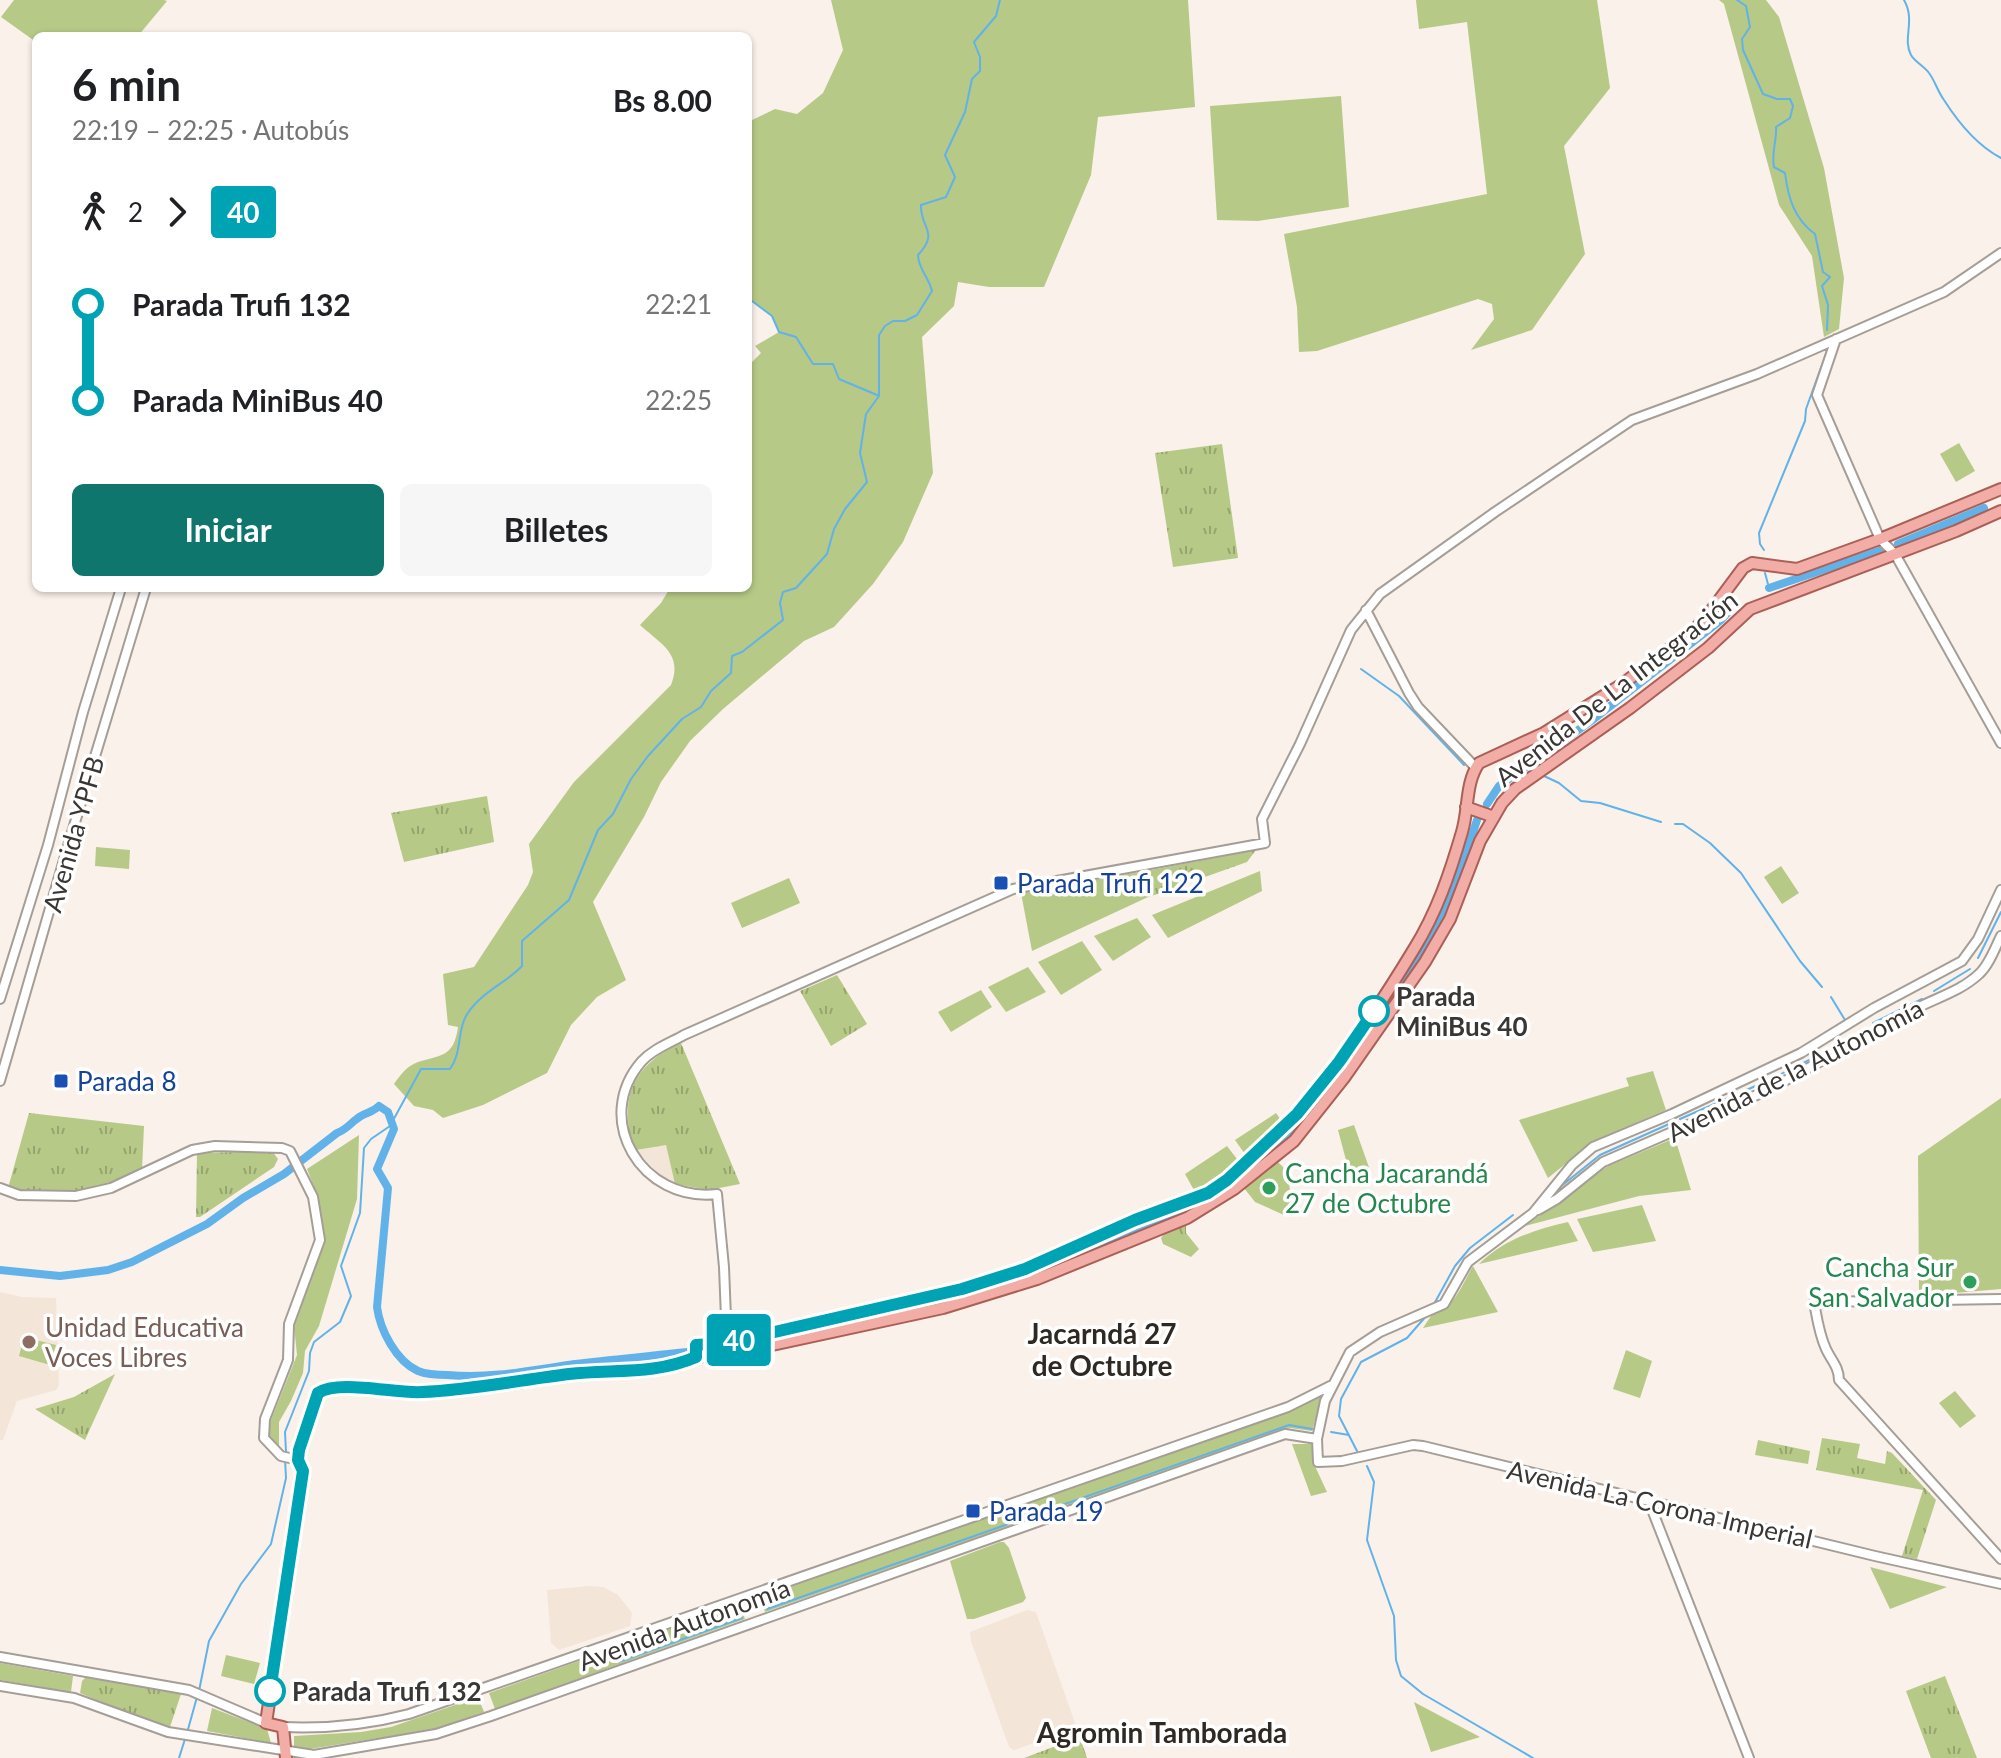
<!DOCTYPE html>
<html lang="es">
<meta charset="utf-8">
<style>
:root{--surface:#fff;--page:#f6f6f6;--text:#202124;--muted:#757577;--accent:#0f766e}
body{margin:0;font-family:Lato,sans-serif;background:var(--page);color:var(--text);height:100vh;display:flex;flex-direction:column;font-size:30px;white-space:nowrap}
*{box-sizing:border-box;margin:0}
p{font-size:26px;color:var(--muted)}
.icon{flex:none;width:44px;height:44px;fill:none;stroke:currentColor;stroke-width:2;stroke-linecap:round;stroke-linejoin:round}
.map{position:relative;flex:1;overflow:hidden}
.panel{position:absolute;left:32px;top:32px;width:720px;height:560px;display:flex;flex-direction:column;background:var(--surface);border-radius:12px;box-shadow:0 2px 6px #0004}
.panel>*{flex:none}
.badge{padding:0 16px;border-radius:6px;font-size:28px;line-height:52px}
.map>.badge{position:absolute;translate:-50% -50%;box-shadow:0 0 0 4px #fff}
.legs{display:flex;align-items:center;gap:12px;height:88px;padding:0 40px;font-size:26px}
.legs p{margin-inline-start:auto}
.headline{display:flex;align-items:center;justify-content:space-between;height:136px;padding:0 40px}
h1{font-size:44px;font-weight:700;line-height:60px}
.primary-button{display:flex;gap:16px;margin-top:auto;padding:16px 40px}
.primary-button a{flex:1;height:92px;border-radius:12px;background:var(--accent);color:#fff;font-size:32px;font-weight:700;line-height:92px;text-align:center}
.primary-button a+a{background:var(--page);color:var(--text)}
ul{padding:0 40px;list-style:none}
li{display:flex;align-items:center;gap:28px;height:96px;font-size:30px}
li i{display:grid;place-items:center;width:12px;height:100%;margin:0 10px;background:currentColor}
li i::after{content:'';width:20px;height:20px;margin:-10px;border:6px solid;border-radius:50%;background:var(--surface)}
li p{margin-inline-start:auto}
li:first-child i{background:linear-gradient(#0000 50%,currentColor 0)}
li:last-child i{background:linear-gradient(currentColor 50%,#0000 0)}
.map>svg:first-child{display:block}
.built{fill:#f4e5d9}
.grass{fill:#b7c986}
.park{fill:url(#park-tufts)}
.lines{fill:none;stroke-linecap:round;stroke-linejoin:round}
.stream{stroke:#61b2e9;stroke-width:2}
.canal{stroke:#61b2e9;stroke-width:8}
.minor-casing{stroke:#a59e97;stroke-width:12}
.major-casing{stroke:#ab6057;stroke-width:14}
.minor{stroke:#fff;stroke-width:8}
.major{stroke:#f2ada6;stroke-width:10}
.line-1-casing{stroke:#fff;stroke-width:18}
.line-1{stroke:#00a3b4;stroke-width:12}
.transit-dot{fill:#1a4fb4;stroke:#fff;stroke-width:3}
.stop-1-dot{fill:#fff;stroke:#00a3b4;stroke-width:4}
.leisure-dot{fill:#2e9e5b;stroke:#fff;stroke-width:3}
.education-dot{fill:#8d6e63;stroke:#fff;stroke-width:3}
.labels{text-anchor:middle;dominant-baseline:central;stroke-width:7;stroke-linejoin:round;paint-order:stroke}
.street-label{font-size:26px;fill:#393633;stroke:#fff}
.transit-label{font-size:26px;fill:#164399;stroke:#fff;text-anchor:start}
.stop-label{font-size:26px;font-weight:bold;fill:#393633;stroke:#fff;text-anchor:start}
.leisure-label{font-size:26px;fill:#27864d;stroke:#fff;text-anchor:start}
.education-label{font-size:26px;fill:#785e54;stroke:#fff;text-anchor:start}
.neighbourhood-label{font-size:28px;font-weight:bold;fill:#2f2924;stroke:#fff}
</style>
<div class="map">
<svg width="2001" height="1758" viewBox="0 0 2001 1758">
<defs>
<pattern id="park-tufts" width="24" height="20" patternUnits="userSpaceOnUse" patternTransform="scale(2)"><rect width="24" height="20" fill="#b7c986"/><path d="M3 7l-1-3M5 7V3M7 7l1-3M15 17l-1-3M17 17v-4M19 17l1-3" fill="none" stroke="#96a46e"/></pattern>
</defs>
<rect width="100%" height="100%" fill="#faf1ea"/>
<path class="built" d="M666 1144 675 1184 660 1175 636 1150Z
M0 1292 22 1297 56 1298 59 1385 56 1390 17 1401 3 1440H0Z
M589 1586 603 1587 618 1595 632 1613 630 1626 559 1650 551 1643 547 1590Z
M1027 1610 1036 1612 1075 1723 1072 1730 1014 1750 1009 1747 971 1641 970 1632Z"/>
<path class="grass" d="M14 0H164L167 1 138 36H36V42L1 17Z
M831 0H1188L1195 107 1098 117 1091 175 1044 287H989L958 282 954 306 922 337 933 473 903 542 873 584 834 627 804 641 723 709 690 741 661 782 644 817 593 902 626 980 597 997 571 1025 547 1073 483 1105 443 1118 433 1110 414 1106 394 1084C401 1074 407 1066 418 1062 441 1055 454 1057 458 1027L448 1025 443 974 474 967 528 885 533 872 529 844 574 782 671 685C683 654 662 645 640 625L661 603 670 588H748V366L761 353 755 346 779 332 772 316 748 298V122L775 109 797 114 823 93 843 50Z
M1416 0H1597L1610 88 1564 146 1585 254 1532 330 1471 350 1494 319 1492 304 1478 299 1317 351 1299 352 1297 307 1284 234 1487 194 1467 22 1419 29Z
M1719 0H1766L1779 17 1824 168 1844 278 1839 329 1824 337 1812 256 1779 205 1724 4Z
M1341 96 1349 207 1258 221 1217 220 1210 106Z
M1959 443 1975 471 1956 482 1940 454Z
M96 847 130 850 129 869 95 866Z
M1781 866 1799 893 1782 904 1764 877Z
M1151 870 1146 898 1032 951 1021 893Z
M1260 871 1262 891 1168 938 1152 915Z
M789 878 800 903 742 928 731 903Z
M1137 918 1151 937 1113 961 1094 936Z
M1082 941 1102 970 1061 995 1038 962Z
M1028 967 1046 992 1006 1012 988 987Z
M981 990 992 1007 951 1032 938 1012Z
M1653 1071 1666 1110 1594 1141 1548 1178 1519 1120 1629 1086 1626 1078Z
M2001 1098V1289L1955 1293 1954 1291 1919 1292 1918 1156Z
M1276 1113 1283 1123 1247 1157 1235 1140Z
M1354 1125 1371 1173 1351 1179 1338 1130Z
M359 1135 357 1199 319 1326 305 1351 303 1373 291 1401 279 1422V1446L270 1439 268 1432 271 1420 297 1355 294 1326 325 1241 318 1197 307 1169Z
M1675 1138 1691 1190 1639 1196 1525 1226 1608 1166Z
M1227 1146 1240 1163 1217 1180 1195 1192 1185 1174Z
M1277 1161 1288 1172 1292 1211 1284 1215 1255 1202 1244 1188Z
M1642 1205 1656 1241 1593 1252 1577 1219Z
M1568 1222 1578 1241 1479 1264C1505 1239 1534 1230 1568 1222Z
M1473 1266 1498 1312 1423 1328 1433 1313C1454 1309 1463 1283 1473 1266Z
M24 1337 56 1345 50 1365 19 1356Z
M1626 1350 1652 1361 1640 1398 1613 1389Z
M1955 1391 1976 1416 1960 1428 1939 1403Z
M1322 1396 1312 1431 1290 1428 765 1612 760 1596 1288 1412Z
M1292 1444H1313L1314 1464 1327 1492 1311 1496Z
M1000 1542H1004L1009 1548 1026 1598 1023 1602 974 1619H967L950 1561Z
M1870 1567 1947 1587 1890 1609Z
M739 1604 745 1619 495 1709 489 1693Z
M226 1655 260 1663 254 1684 221 1676Z
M0 1663 73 1676 71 1692 0 1680Z
M478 1697 484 1712 435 1729 310 1749 294 1747V1736L361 1732 391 1727Z
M1414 1702 1480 1737 1431 1752Z
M212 1708 267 1729 271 1743 207 1731Z"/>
<path class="park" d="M1222 444 1238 558 1173 567 1155 453Z
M487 796 494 842 404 862 391 813Z
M1256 850 1247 862 1146 898 1151 870Z
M837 975 867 1024 831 1046 800 991Z
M681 1043 740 1184 709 1190 675 1184 666 1145 636 1150C629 1139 628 1127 628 1114 627 1077 651 1057 681 1043Z
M29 1113 144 1126 142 1170C99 1189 55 1204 8 1188Z
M272 1151 278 1159 274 1167 200 1217H196L197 1153Z
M1186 1222V1233L1199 1249 1191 1257 1163 1244 1161 1238 1165 1233Z
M115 1374 85 1440 35 1409 74 1397Z
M1822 1438 1860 1444 1857 1458 1885 1464 1887 1451 1892 1453 1936 1500 1917 1559 1902 1556 1923 1490 1816 1470Z
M1758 1440 1810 1451 1808 1464 1755 1455Z
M1945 1676 1977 1758H1931L1906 1691Z
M86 1677 181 1694 170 1727 129 1714 80 1693 82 1681Z
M1077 1738 1081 1740 1087 1758H1024Z"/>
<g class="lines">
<path class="stream" d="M1737 0 1746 6 1750 27 1742 39 1743 50 1763 94 1777 99H1790L1793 106 1790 118 1776 127C1777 141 1771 153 1774 167L1785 173C1788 197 1794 219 1815 234L1823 272 1830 277 1822 286 1828 305 1827 330
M1904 0C1916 21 1902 38 1911 55 1915 62 1924 66 1929 73 1935 81 1938 92 1944 100 1958 122 1978 146 2001 158
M748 298 772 316 779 332 796 337 813 364H833L839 379 877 395
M1764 550 1760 544 1759 533 1805 421 1806 409 1827 351
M1765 573 1769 588
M1361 669 1399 696 1464 765
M1500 770 1514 769
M1544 776 1559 783 1581 801 1600 803 1661 822
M1675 824H1683L1710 843 1741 873 1800 961 1822 987
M1978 958 2001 912
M1934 991 1970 969
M1831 997 1845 1020
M1873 1023 1922 999
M1680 1119 1767 1081 1853 1038
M1560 1187 1600 1155 1669 1124
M1434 1304 1455 1266 1470 1248 1513 1215
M1331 1432 1349 1435
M1357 1451 1339 1416 1341 1399 1361 1362 1407 1338 1427 1315
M286 1452 285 1432 309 1371 310 1353 314 1342 340 1322 351 1296 341 1266 360 1213 364 1148 371 1139 390 1126 421 1069H450C462 1053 457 1032 466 1016 479 993 505 984 522 966V941L569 900 598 830 613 814 631 779 648 756 682 719 701 707 711 691 731 673 732 656 742 652 783 620 780 603 783 592 796 588 827 554 834 529 845 509 867 482 860 453 866 414 879 396V335L885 326 893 321H905L917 315 932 291C929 278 918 268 918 255 940 231 920 229 921 205L946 197 955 177 945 155 965 112 972 79 980 71V57L974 42 996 16 1000 0
M1367 1466 1374 1482 1367 1540 1394 1616 1396 1660 1401 1676 1423 1694 1533 1758
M767 1609 1289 1425 1312 1429
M612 1652 618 1662 742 1618
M199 1691 209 1641 241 1584 271 1544 286 1478 285 1459
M187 1733 197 1697
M179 1758 185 1739"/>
<path class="canal" d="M1898 544 1984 508
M1769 588 1888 548
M1487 804 1499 786 1591 721 1721 620 1732 608
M1251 1170 1326 1093 1415 963 1456 885 1477 820
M0 1270 60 1276 108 1270 132 1262 207 1224 243 1198 284 1174 337 1133C348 1129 352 1121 361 1116 368 1112 373 1112 379 1106L388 1112 394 1129 377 1169 388 1188 377 1307C380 1330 396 1361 418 1371 428 1375 438 1375 448 1375 492 1379 532 1370 575 1364 642 1356 709 1352 775 1339
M866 1319 950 1301 1046 1269 1197 1207"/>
<defs>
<path id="minor" d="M1836 339 1817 395 1880 539 1895 554 2001 743
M1366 610 1409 693 1418 707 1476 768
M2001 890 1978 939 1962 961 1874 1008 1801 1053 1672 1114 1593 1147 1572 1165 1533 1213 1468 1262 1444 1304 1380 1332 1350 1352 1325 1401 1317 1439 1318 1462 1342 1461 1413 1445 1423 1446 1875 1556 2001 1584
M0 999 48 845 83 712 121 588
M0 1081 70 839 146 588
M0 1188 19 1195 76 1196 111 1188 192 1150 215 1146 282 1148 290 1151 313 1197 320 1240 289 1324 288 1360 265 1419 264 1438 281 1456 298 1460
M1538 1210 1557 1199 1603 1162 1766 1091 1860 1040C1885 1036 1898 1019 1919 1007 1939 997 1962 990 1979 974 1989 965 1995 948 2001 936
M2001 1299 1814 1302C1817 1318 1819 1334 1826 1349 1831 1360 1839 1367 1839 1380L2001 1559
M727 1343 724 1267 717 1194C642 1203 591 1119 642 1061 653 1049 670 1043 684 1035L1013 889 1265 843 1262 819 1300 744 1351 630 1380 594 1495 512 1632 420 1757 374 1944 292 2001 253
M1649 1502 1749 1758
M0 1657 189 1690 266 1723
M0 1686 74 1698 168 1732 314 1755 436 1734 491 1716 1285 1434 1317 1439
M283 1727C326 1729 367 1725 409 1714L1288 1407 1330 1386"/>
<path id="major" d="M1466 807 1494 817
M696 1357V1345C752 1341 807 1326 862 1313 917 1300 973 1290 1025 1269 1063 1254 1098 1235 1136 1220 1167 1207 1203 1200 1229 1179 1306 1116 1363 1033 1414 949 1437 912 1450 873 1462 832 1469 809 1465 783 1479 763L1544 733 1621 685 1692 632 1705 619 1743 568 1752 563 1797 569 1880 539 2001 489
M286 1758 283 1727 266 1723 303 1471 298 1460 299 1450 318 1393 324 1389 346 1387 419 1393 517 1383 567 1374 649 1371 696 1357 744 1351 943 1308 1037 1279 1187 1218 1234 1189 1294 1141 1344 1078 1425 962 1450 919 1480 841 1502 803 1515 789 1630 708 1708 648 1750 609 1956 531 2001 511"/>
</defs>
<use href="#minor" class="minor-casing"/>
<use href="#major" class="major-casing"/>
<use href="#minor" class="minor"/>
<use href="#major" class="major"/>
</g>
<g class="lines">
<defs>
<path id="line-1" d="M270 1691 303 1471 298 1460 299 1450 318 1393C338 1379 396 1394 422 1392 471 1390 520 1380 569 1374 612 1369 655 1375 696 1357V1345L727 1343 962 1289 1025 1269 1135 1220 1208 1193 1227 1180 1297 1114 1339 1062 1374 1011"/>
</defs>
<use href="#line-1" class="line-1-casing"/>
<use href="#line-1" class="line-1"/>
</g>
<g class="transit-dot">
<rect x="993" y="875" width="16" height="16" rx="4"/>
<rect x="53" y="1073" width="16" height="16" rx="4"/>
<rect x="965" y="1503" width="16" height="16" rx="4"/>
</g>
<g class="stop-1-dot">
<circle cx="1374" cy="1011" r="14"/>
<circle cx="270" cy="1691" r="14"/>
</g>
<g class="leisure-dot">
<circle cx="1269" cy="1188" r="8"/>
<circle cx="1970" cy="1282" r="8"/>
</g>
<circle class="education-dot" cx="29" cy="1342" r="8"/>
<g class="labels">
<g class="street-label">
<text transform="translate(1616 688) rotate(-38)">Avenida De La Integración</text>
<text transform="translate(73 834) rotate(-74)">Avenida YPFB</text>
<text transform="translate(1795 1070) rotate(-27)">Avenida de la Autonomía</text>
<text transform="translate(1660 1504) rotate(13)">Avenida La Corona Imperial</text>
<text transform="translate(684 1624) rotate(-20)">Avenida Autonomía</text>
</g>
<g class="transit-label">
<text x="1017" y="883">Parada Trufi 122</text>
<text x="77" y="1081">Parada 8</text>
<text x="989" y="1511">Parada 19</text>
</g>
<g class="stop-label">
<text x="1396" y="996">Parada<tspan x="1396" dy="30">MiniBus 40</tspan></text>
<text x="292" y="1691">Parada Trufi 132</text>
</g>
<g class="leisure-label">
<text x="1285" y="1173">Cancha Jacarandá<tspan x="1285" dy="30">27 de Octubre</tspan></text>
<text x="1954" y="1267" text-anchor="end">Cancha Sur<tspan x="1954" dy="30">San Salvador</tspan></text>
</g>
<g class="education-label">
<text x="45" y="1327">Unidad Educativa<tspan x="45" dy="30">Voces Libres</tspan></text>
</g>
<g class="neighbourhood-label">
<text x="1102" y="1333">Jacarndá 27<tspan x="1102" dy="32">de Octubre</tspan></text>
<text x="1162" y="1732">Agromin Tamborada</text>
</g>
</g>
</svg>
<b class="badge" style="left:739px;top:1340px;background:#00a3b4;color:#fff">40</b>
<section class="panel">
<div class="headline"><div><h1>6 min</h1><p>22:19 – 22:25 · Autobús</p></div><b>Bs 8.00</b></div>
<div class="legs"><svg class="icon" aria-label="walk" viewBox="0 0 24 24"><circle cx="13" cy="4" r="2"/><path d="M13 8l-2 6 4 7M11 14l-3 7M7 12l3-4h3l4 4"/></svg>2<svg class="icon" aria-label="forward" viewBox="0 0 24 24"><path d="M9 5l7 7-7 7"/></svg><b class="badge" style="background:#00a3b4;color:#fff">40</b></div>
<ul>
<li><i style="color:#00a3b4"></i><b>Parada Trufi 132</b><p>22:21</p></li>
<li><i style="color:#00a3b4"></i><b>Parada MiniBus 40</b><p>22:25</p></li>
</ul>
<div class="primary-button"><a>Iniciar</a><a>Billetes</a></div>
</section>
</div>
